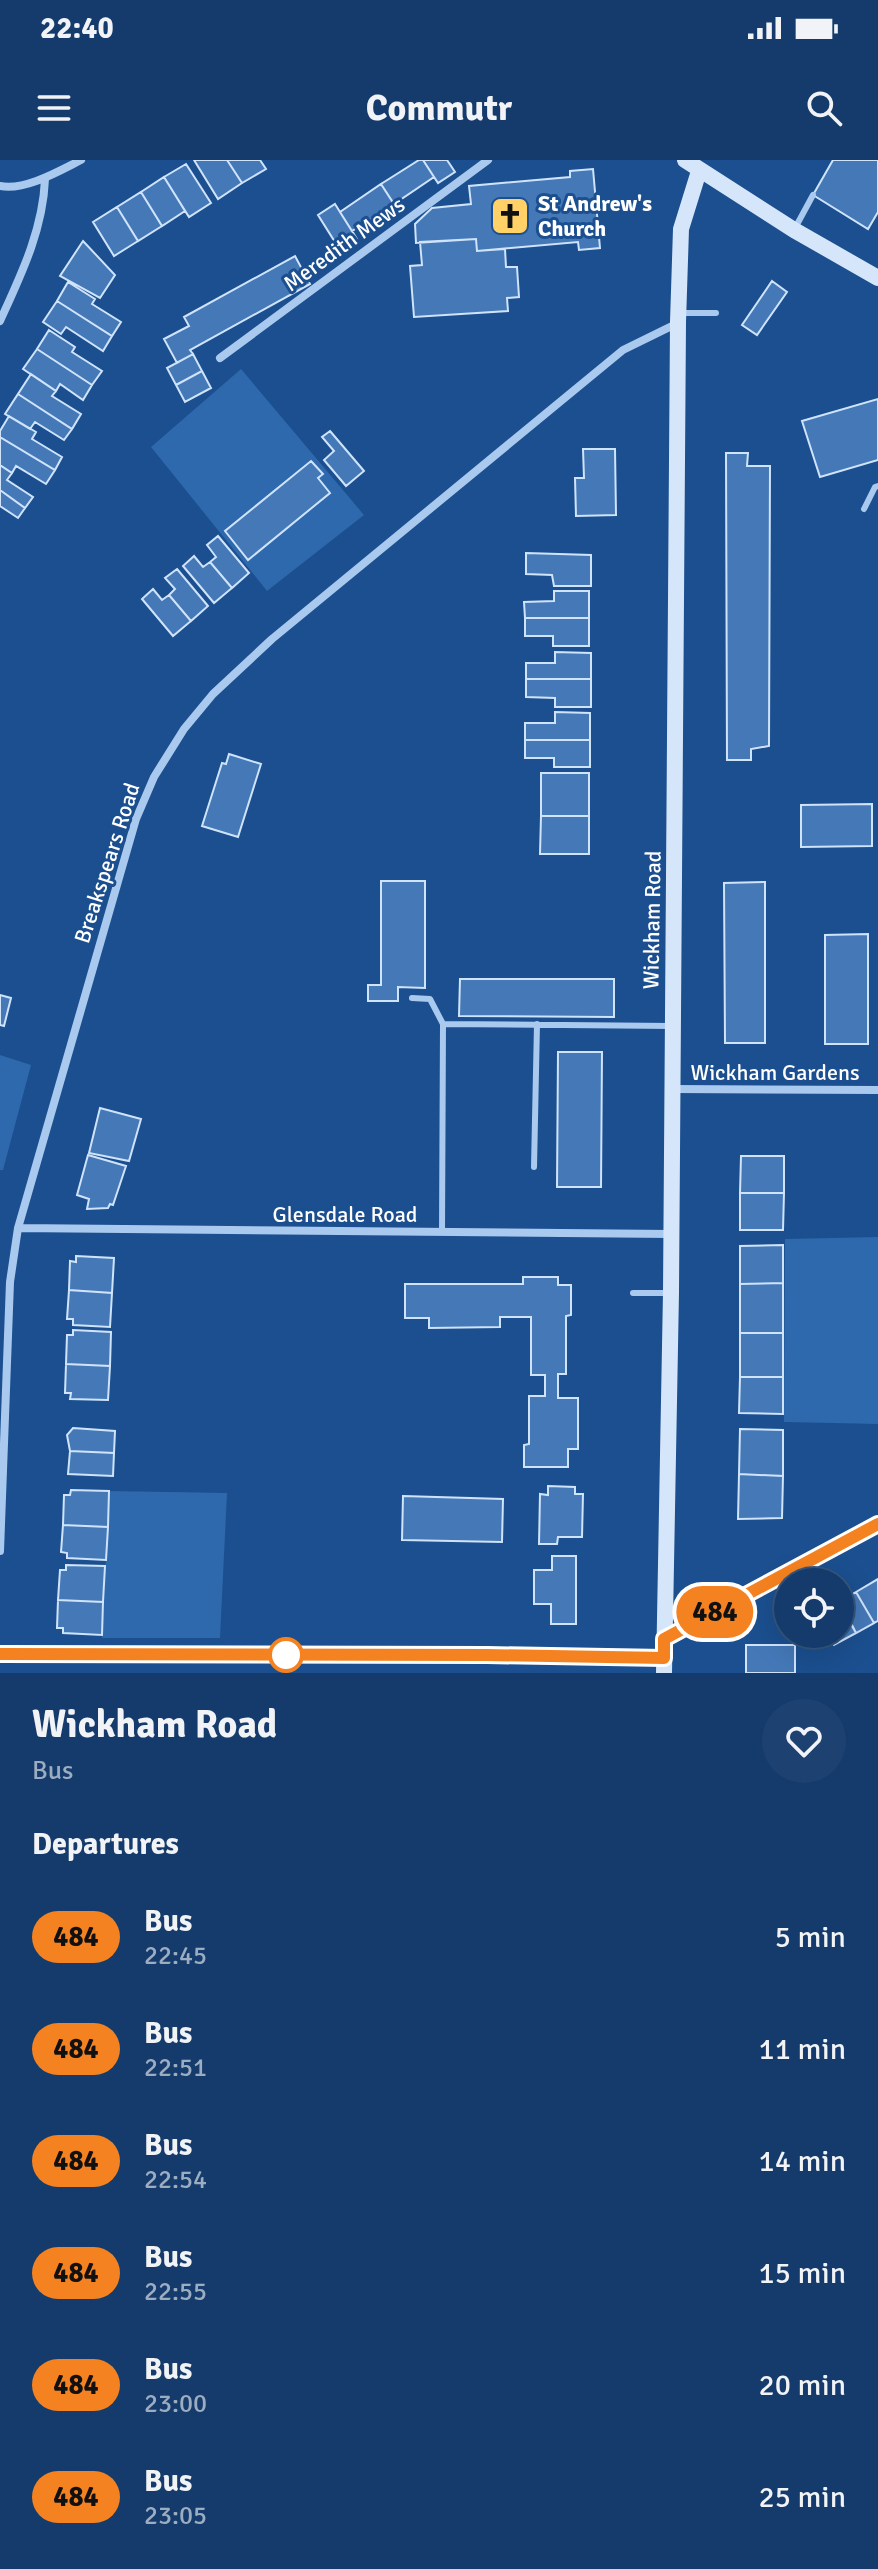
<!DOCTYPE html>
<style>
:root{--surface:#143b6b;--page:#1d4271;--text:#f1f3f6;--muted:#9dadc1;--line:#33557e}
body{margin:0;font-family:Signika,sans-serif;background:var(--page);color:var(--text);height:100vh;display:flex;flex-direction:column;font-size:30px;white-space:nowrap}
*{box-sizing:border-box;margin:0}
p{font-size:26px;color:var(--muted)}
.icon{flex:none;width:44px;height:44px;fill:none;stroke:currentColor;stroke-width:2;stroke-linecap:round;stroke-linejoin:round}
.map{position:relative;height:1513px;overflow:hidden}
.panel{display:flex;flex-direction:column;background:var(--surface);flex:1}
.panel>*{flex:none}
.badge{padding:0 16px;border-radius:26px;font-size:28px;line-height:52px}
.tools{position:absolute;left:774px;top:1408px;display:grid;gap:16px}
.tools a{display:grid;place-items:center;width:80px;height:80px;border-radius:50%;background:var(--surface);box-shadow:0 8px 32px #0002,0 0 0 2px var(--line);font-size:40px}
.map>.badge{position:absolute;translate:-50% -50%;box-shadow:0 0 0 4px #fff}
h2{padding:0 32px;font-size:30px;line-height:72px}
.round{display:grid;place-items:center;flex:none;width:84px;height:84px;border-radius:42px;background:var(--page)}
.overview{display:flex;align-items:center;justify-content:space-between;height:136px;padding:0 32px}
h1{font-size:38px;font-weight:700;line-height:60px}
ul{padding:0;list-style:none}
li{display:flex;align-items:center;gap:24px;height:112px;padding:0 32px}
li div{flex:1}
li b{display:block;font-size:30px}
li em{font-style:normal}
li .badge{min-width:88px;font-weight:700;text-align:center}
.status{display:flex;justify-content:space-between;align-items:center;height:56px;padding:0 40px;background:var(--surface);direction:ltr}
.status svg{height:22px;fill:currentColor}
header{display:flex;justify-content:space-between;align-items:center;height:104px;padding:0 32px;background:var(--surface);font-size:36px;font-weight:700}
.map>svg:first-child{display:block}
.green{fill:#2e69ad;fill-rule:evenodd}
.building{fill:#4478b7;stroke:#cfe3fa;stroke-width:2}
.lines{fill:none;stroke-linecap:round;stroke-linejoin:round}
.lane{stroke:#a9c9ee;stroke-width:6}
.street{stroke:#a9c9ee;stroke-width:8}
.secondary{stroke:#d6e6fa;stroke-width:16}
.line-casing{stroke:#fff;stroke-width:18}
.line{stroke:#f58220;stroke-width:12}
.stop-dot{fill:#fff;stroke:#f58220;stroke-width:4}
.labels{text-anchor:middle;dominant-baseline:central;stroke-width:6;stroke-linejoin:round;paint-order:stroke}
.poi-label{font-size:22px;font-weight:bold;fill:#fff;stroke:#1b4f8f;text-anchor:start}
.street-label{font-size:22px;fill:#fff;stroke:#1b4f8f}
</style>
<div class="status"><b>22:40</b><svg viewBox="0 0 49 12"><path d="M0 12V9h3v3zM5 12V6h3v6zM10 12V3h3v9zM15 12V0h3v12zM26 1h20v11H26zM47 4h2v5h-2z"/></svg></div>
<header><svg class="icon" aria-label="menu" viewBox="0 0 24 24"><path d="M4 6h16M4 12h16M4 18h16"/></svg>Commutr<svg class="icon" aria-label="search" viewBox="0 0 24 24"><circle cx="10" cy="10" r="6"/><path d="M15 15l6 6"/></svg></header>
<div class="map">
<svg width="878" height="1513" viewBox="0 0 878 1513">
<rect width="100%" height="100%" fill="#1b4f8f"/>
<path class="green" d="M241 209 364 355 267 431 151 287ZM311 301 323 314 318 318 330 333 248 400 225 371Z
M0 895 31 905 3 1010H0Z
M878 1077V1264L784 1262 785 1079Z
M109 1331 227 1333 220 1478H102Z"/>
<path class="building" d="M194 0H227L242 23 218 39Z
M227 0H260L266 9 242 23Z
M419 0H423L434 17 394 44 381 24Z
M423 0H447L455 12 438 23Z
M833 0H878V52L868 69 813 35Z
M186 4 211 43 189 57 164 17Z
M593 9 600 88 579 90 578 82 477 91 476 79 416 83 415 64 432 48 471 44 469 26 570 17V11Z
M164 17 185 51 162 66 141 32Z
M381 24 394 44 352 71 340 52Z
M141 32 162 66 138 81 117 47Z
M335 44 357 79 340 90 318 55Z
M117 47 138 81 114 96 93 62Z
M476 79 477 91 505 89 506 107H517L519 137 507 138 508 151 414 157 410 106 422 105 420 82Z
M83 81 115 115 100 138 60 116Z
M295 96 310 124 190 190 193 194 177 203 164 179 189 166 184 157Z
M772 121 787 132 757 175 742 165Z
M68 122 95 139 92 144 121 162 112 176 57 141Z
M57 141 112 176 103 191 66 167 61 174 43 162Z
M49 170 75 187 72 192 102 211 92 225 37 189Z
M37 189 92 225 83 240 60 224 56 231 23 209Z
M193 194 202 211 176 225 167 208Z
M202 211 211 228 185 242 176 225Z
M31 214 56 231 52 236 81 254 72 269 18 234Z
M18 234 72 269 64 280 35 262 30 269 5 254Z
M878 239V300L820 317 802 261Z
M9 256 36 272 32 279 62 297 55 310 0 277V271Z
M330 271 364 311 346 326 324 300 334 291 322 277Z
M0 277 55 310 46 324 16 306 12 313 0 305Z
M583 289H615L616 355 576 356 575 318H584Z
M726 293H748L747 306H770L769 586 751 589V600H727Z
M311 301 323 314 318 318 330 333 248 400 225 371Z
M0 305 12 313 7 320 33 337 25 348 0 330Z
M0 330 25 348 18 358 0 346Z
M218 376 249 413 232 428 210 402 216 397 207 385Z
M526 393 591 395V426H554L552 415 526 414Z
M194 396 203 407 210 402 232 428 214 443 183 406Z
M177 409 208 446 191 461 169 435 175 429 165 418Z
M153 429 162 440 169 435 191 461 173 476 142 439Z
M554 431H589V458H525L524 442 554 441Z
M525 458H589V486H553V476H525Z
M555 492 591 493V519H526V503H555Z
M526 519H591V547H555V538L526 537Z
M555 552 590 553V580H525V563H555Z
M525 580H590V607H554V598H525Z
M229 594 261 604 238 677 202 666 222 603 226 604Z
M541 613H589V656H541Z
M872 644V686L801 687V645Z
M541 656H589V694H540Z
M381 721H425V828L398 827V841H368V825H381Z
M765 722V883H725L724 723Z
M868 774V884H825V775Z
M460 819H614V857L459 856Z
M0 835 11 838 4 866 0 865Z
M558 892H602L601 1027H557Z
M100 948 141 959 129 1001 89 993Z
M88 995 126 1006 113 1045 110 1044 108 1048 87 1049 89 1039 77 1035Z
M741 996H784V1033H740Z
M740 1033H784L783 1070H740Z
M783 1085V1123L740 1124V1086Z
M76 1096 114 1098 112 1133 69 1130 70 1101 76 1102Z
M523 1117H558V1125H571V1155L566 1156V1214H558V1238H578V1289H568V1307H524V1285L529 1284V1236H545V1215H531V1157H500V1167L429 1168V1158H405V1124H523Z
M783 1123V1173H740V1124Z
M69 1130 112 1133 110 1167 73 1165V1159H67Z
M73 1170 111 1172 110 1206 66 1204 67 1175H73Z
M740 1173H783V1217H740Z
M66 1204 110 1206 108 1240 70 1239 71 1233H65Z
M740 1217H783V1254L739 1253Z
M73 1268 115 1271 114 1293 70 1291 67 1275Z
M740 1269 783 1270V1316L739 1314Z
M70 1291 114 1293 113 1316 68 1314Z
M739 1314 783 1316 782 1358 738 1359Z
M548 1326 575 1327V1334H583L582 1377H558L557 1384H539L540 1334 548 1335Z
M71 1330 109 1331 108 1367 63 1365 64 1335H70Z
M403 1336 503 1339 502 1382 402 1380Z
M63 1365 108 1367 106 1400 67 1398V1393L61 1392Z
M552 1396H576V1464H551V1444H534V1410H552Z
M66 1405 105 1406 103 1442 58 1440 60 1410H66Z
M878 1419V1461L874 1463 856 1432Z
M856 1432 874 1463 856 1473 840 1441Z
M58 1440 103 1442 102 1475 63 1473V1468H57Z
M840 1445 856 1473 834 1485 828 1474H840Z
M746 1485H795V1513H746Z"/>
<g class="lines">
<path class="lane" d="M794 70 813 35
M679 153H716
M864 349 875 327 878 326
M412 838 430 839 443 864
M534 1007 537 864
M442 1072 443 864 672 866
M633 1133H668"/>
<path class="street" d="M0 26C25 31 59 11 81 0
M0 161C21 115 43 70 45 19
M220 198 488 0
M673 929 878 930
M18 1068 671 1074
M0 1391 10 1122 18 1068 136 659 154 617 184 569 213 534 272 479 623 190 678 163
M664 1479 878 1364
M0 1494 487 1495 664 1498"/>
<path class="secondary" d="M685 0 794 70 878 118
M664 1513 671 1132 678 162 681 69 699 11"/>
</g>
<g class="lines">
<defs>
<path id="line" d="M0 1494 487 1495 664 1498V1479L878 1364"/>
</defs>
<use href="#line" class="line-casing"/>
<use href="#line" class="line"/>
</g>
<defs>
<symbol id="church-square" viewBox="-11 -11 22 22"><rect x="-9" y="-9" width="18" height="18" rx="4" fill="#ffd166" stroke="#1b4f8f"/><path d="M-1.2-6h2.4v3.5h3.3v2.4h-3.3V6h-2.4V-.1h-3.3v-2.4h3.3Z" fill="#111"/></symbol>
</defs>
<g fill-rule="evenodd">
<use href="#church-square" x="488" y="34" width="44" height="44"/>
</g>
<circle class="stop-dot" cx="286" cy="1495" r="16"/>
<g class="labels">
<g class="poi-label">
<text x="538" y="43">St Andrew's<tspan x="538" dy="25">Church</tspan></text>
</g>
<g class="street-label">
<text transform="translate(344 84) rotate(-36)">Meredith Mews</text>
<text transform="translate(107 703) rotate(-72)">Breakspears Road</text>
<text transform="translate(652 760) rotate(-89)">Wickham Road</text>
<text x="775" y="912">Wickham Gardens</text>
<text x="345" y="1054">Glensdale Road</text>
</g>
</g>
</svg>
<div class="tools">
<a><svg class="icon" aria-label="locate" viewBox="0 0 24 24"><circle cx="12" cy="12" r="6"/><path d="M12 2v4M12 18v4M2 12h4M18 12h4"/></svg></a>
</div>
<b class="badge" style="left:715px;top:1452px;background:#f58220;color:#111">484</b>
</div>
<section class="panel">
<div class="overview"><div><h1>Wickham Road</h1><p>Bus</p></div><a class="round"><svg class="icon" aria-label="heart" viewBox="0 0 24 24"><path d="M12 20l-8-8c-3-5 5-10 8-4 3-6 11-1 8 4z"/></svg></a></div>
<h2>Departures</h2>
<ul>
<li><span class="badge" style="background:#f58220;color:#111">484</span><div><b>Bus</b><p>22:45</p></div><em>5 min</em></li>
<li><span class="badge" style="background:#f58220;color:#111">484</span><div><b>Bus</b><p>22:51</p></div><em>11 min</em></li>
<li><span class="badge" style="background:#f58220;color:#111">484</span><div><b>Bus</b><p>22:54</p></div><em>14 min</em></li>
<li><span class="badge" style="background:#f58220;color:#111">484</span><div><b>Bus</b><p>22:55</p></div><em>15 min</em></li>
<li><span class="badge" style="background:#f58220;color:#111">484</span><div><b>Bus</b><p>23:00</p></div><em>20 min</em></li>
<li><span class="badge" style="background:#f58220;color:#111">484</span><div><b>Bus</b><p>23:05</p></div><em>25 min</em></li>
</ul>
</section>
